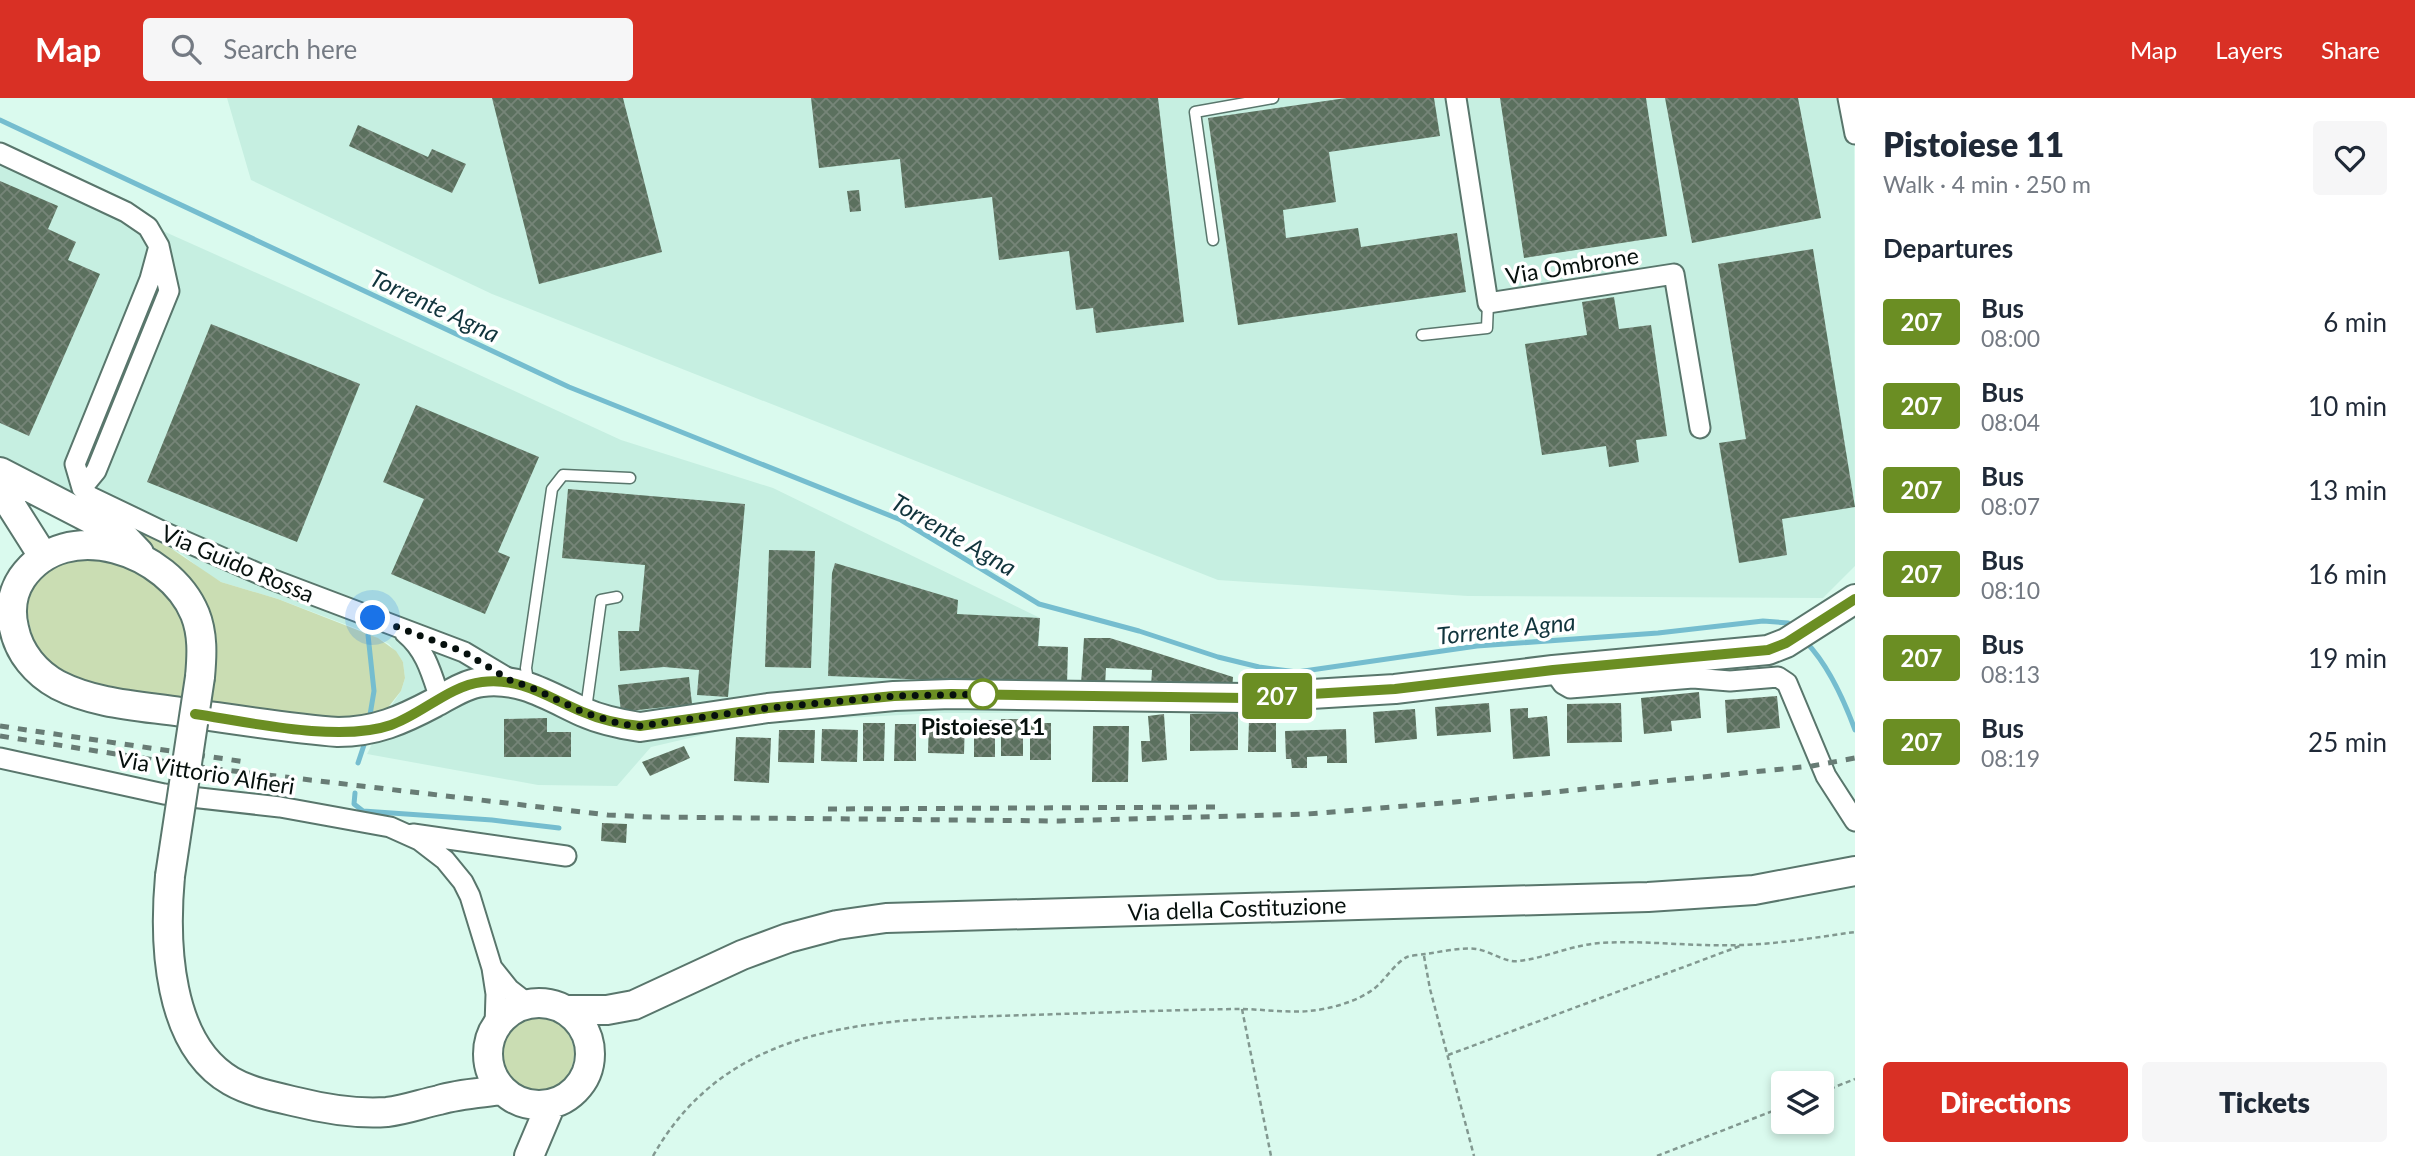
<!DOCTYPE html>
<meta charset="utf-8">
<style>
:root{--surface:#fff;--page:#f6f6f7;--text:#1f2937;--muted:#747a83;--accent:#d93025}
body{margin:0;font-family:Lato,sans-serif;background:var(--page);color:var(--text);height:100vh;display:flex;flex-direction:column;font-size:26px;white-space:nowrap}
*{box-sizing:border-box;margin:0}
p{font-size:23px;color:var(--muted)}
.icon{flex:none;width:38px;height:38px;fill:none;stroke:currentColor;stroke-width:2;stroke-linecap:round;stroke-linejoin:round}
.map{position:relative;flex:1;overflow:hidden}
.details{display:flex;flex-direction:column;background:var(--surface);width:560px}
.details>*{flex:none}
.badge{padding:0 14px;border-radius:5px;font-size:24px;line-height:46px}
.fabs{position:absolute;left:1771px;top:973px;display:grid;gap:14px}
.fabs a{display:grid;place-items:center;width:63px;height:63px;border-radius:7px;background:var(--surface);box-shadow:0 4px 10px #0003;font-size:35px}
.you{position:absolute;width:35px;height:35px;margin:-18px;border:5px solid #fff;border-radius:50%;background:#1a73e8;box-shadow:0 0 0 10px #1a73e833}
.map>.badge{position:absolute;translate:-50% -50%;box-shadow:0 0 0 4px #fff}
h2{padding:0 28px;font-size:26px;line-height:63px}
.round{display:grid;place-items:center;flex:none;width:74px;height:74px;border-radius:7px;background:var(--page)}
.overview{display:flex;align-items:center;justify-content:space-between;height:119px;padding:0 28px}
h1{font-size:33px;font-weight:800;line-height:52px}
.primary-button{display:flex;gap:14px;margin-top:auto;padding:14px 28px}
.primary-button a{flex:1;height:80px;border-radius:7px;background:var(--accent);color:#fff;font-size:28px;font-weight:800;line-height:80px;text-align:center}
.primary-button a+a{background:var(--page);color:var(--text)}
ul{padding:0;list-style:none}
li{display:flex;align-items:center;gap:21px;height:84px;padding:0 28px}
li div{flex:1}
li b{display:block;font-size:26px}
li em{font-style:normal}
li .badge{min-width:77px;font-weight:700;text-align:center}
header{display:flex;align-items:center;gap:42px;box-sizing:border-box;height:98px;padding:0 35px;background:var(--accent);color:#fff}
header strong{font-size:33px}
nav{display:flex;gap:38px;margin-inline-start:auto;font-size:24px}
.search{width:490px;height:63px;background:var(--page);display:flex;align-items:center;gap:18px;box-sizing:border-box;padding:0 24px;border-radius:7px;color:var(--muted);font-size:26px}
main{display:flex;flex:1;min-height:0}
.map>svg:first-child{display:block}
.built{fill:#c6efe1}
.grass{fill:#caddb3}
.lines{fill:none;stroke-linecap:round;stroke-linejoin:round}
.stream{stroke:#75bdcf;stroke-width:5}
.building{fill:url(#building-cross-hatch)}
.lane-casing{stroke:#59766c;stroke-width:13}
.street-casing{stroke:#59766c;stroke-width:23}
.secondary-casing{stroke:#59766c;stroke-width:32}
.path{stroke:#829890;stroke-width:2.5;stroke-dasharray:5 3.5;stroke-linecap:butt}
.lane{stroke:#fff;stroke-width:10}
.street{stroke:#fff;stroke-width:19}
.secondary{stroke:#fff;stroke-width:28}
.rail{stroke:#687c75;stroke-width:5;stroke-dasharray:9 9;stroke-linecap:butt}
.secondary-bridge-casing{stroke:#59766c;stroke-width:32;stroke-linecap:butt}
.secondary-bridge{stroke:#fff;stroke-width:28}
.line-casing{stroke:#fff;stroke-width:16}
.line{stroke:#6b8e23;stroke-width:10}
.walk{stroke:#06100d;stroke-width:7;stroke-dasharray:0 12.6}
.stop-dot{fill:#fff;stroke:#6b8e23;stroke-width:3.5}
.labels{text-anchor:middle;dominant-baseline:central;stroke-width:7;stroke-linejoin:round;paint-order:stroke}
.street-label{font-size:23px;fill:#06100d;stroke:#fff}
.stop-label{font-size:23px;font-weight:bold;fill:#06100d;stroke:#fff}
.water-label{font-size:24px;font-style:italic;fill:#11343c;stroke:#fff}
</style>
<header>
<strong>Map</strong>
<div class="search"><svg class="icon" aria-label="search" viewBox="0 0 24 24"><circle cx="10" cy="10" r="6"/><path d="M15 15l6 6"/></svg>Search here</div>
<nav><a>Map</a><a>Layers</a><a>Share</a></nav>
</header>
<main>
<div class="map">
<svg width="1855" height="1058" viewBox="0 0 1855 1058">
<defs>
<pattern id="building-cross-hatch" width="8" height="8" patternUnits="userSpaceOnUse" patternTransform="scale(1.75)"><rect width="8" height="8" fill="#5b705e"/><path d="M0 0l8 8M0 8l8-8" fill="none" stroke="#768578"/></pattern>
</defs>
<rect width="100%" height="100%" fill="#dafaee"/>
<path class="built" d="M227 0H1854L1855 468 1823 500 1468 498 1218 482 492 196 251 82Z
M0 60 297 193 621 342 773 390 1040 520 1037 586 1029 615H938L754 625 651 649 617 688 538 687 367 656 391 608 401 593 405 580 403 564 389 546 363 533 278 501 221 484 203 473 183 457 31 374 12 373 0 418Z"/>
<path class="grass" d="M31 374 163 445 221 484 278 501 378 540 396 553 403 564 405 580 401 593 386 612 353 623 153 599 73 582 50 566 33 541 27 515 28 504 35 485 41 478 59 465 86 461 102 462 129 469 161 489 188 526 191 577 214 580 216 559 214 542 191 485 183 475 148 445 28 379Z
M500 956a37 37 0 1 1 74 0a37 37 0 1 1-74 0Z"/>
<g class="lines">
<path class="stream" d="M0 22 569 289 901 422 1039 506 1139 533 1218 559 1259 569 1297 574 1477 548 1658 535 1763 523 1788 525 1794 532
M368 537 374 593 370 617
M1806 544C1828 567 1844 602 1855 632
M358 665 364 647
M355 695 354 706 363 713 492 722 559 730"/>
</g>
<path class="building" d="M492 0H623L662 154 539 186Z
M811 0H1158L1184 224 1096 235 1093 210 1076 212 1069 153 999 162 992 99 905 110 900 61 819 70Z
M1346 0H1434L1440 38 1329 54 1336 104 1283 112 1286 140 1358 130 1361 149 1457 135 1466 194 1238 227 1208 20Z
M1500 0H1646L1667 138 1524 160Z
M1665 0H1798L1821 120 1692 145Z
M358 27 428 59 432 51 466 66 452 95 349 48Z
M0 83 58 108 48 131 76 144 68 162 100 176 29 338 0 325Z
M859 92 861 113 850 114 847 93Z
M1813 151 1855 409 1782 421 1787 457 1739 465 1719 345 1746 341 1718 166Z
M1614 199 1619 231 1651 227 1667 338 1636 342 1639 364 1609 369 1606 348 1542 357 1525 246 1587 237 1582 204Z
M211 226 360 286 297 444 147 384Z
M416 307 539 359 498 454 510 459 485 516 391 476 424 401 383 384Z
M568 391 745 406 728 599 697 597 699 572 664 569 620 573 618 533H639L645 467 562 460Z
M769 452 815 453 811 570 765 569Z
M835 465 958 502 957 516 1040 520 1038 548 1068 549 1067 587 828 578 832 475Z
M1084 540H1110L1233 579 1232 592 1151 589 1152 572 1106 570 1105 587 1081 586Z
M689 579 692 606 621 614 618 587Z
M1699 594 1701 620 1671 623 1672 633 1644 636 1641 600Z
M1777 598 1780 630 1727 635 1725 602Z
M1489 605 1491 634 1437 638 1435 609Z
M1621 605 1622 644 1567 645V606Z
M1528 610V620L1547 618 1550 658 1513 661 1510 611Z
M1415 611 1417 641 1375 645 1373 614Z
M1238 615V652L1190 653V616Z
M1164 616 1167 662 1142 664 1141 643H1150L1148 618Z
M547 620V634H571V659H504V621Z
M1001 621H1023V658H1001Z
M929 622 965 623 964 656 928 655Z
M974 622H995V659H974Z
M1249 622H1276V654H1248Z
M863 625H885L884 663H863Z
M1030 625H1051V662H1030Z
M895 626H916V663H894Z
M1093 628H1129L1128 684H1092Z
M822 631 858 632 857 664 821 663Z
M1346 631 1347 665H1327V658L1307 659V670H1292L1291 661H1286L1285 633Z
M779 632H815L814 665 778 664Z
M736 639 771 640 769 685 734 683Z
M684 648 690 660 650 678 642 664Z
M602 725 627 726 626 745 601 743Z"/>
<g class="lines">
<defs>
<path id="lane" d="M1213 142 1195 14 1273 0
M1422 237 1487 230 1488 205
M528 584 526 570 552 391 563 377 630 380
M586 611 601 502 617 499"/>
<path id="street" d="M1456 0 1488 205 1674 176 1700 330
M1848 0 1855 36
M0 55 126 114 148 129 159 148 169 193 96 373 82 390
M159 148 150 181 75 366 82 390 89 398 168 436 271 481 464 554 511 582
M405 535C426 552 432 577 440 601
M1553 572 1563 586 1570 590 1693 580 1730 583 1778 579 1787 585 1826 678 1855 723
M0 660 164 696 280 709 390 729 419 742 445 762 463 784 470 798 492 870 496 896 495 929
M413 736 566 758
M493 871 509 891 527 905"/>
<path id="secondary" d="M0 374 122 437 139 455
M0 390 43 458
M200 579C202 557 203 536 195 516 169 453 66 417 22 480 12 495 10 513 14 530 19 555 36 575 58 587 95 606 140 608 181 614 233 621 286 630 338 634 375 634 402 622 434 605 449 597 465 586 482 584 521 579 550 599 583 614 601 622 620 626 640 629L768 610 894 598 951 596 1246 600 1395 591 1553 572 1768 552 1786 545 1855 501
M170 778C164 844 167 946 231 983 250 994 275 999 297 1004 325 1011 358 1016 387 1014 405 1012 421 1006 439 1002 459 996 481 995 502 992
M488 956a51 51 0 1 1 102 0a51 51 0 1 1-102 0Z
M568 912H607L634 907 742 857 788 840 837 827 886 820 1648 799 1754 792 1855 773
M529 1058 551 1006"/>
</defs>
<use href="#lane" class="lane-casing"/>
<use href="#street" class="street-casing"/>
<use href="#secondary" class="secondary-casing"/>
<path class="path" d="M1424 858 1430 891 1474 1058
M1242 911 1271 1058
M1448 957 1740 848
M1822 994 1855 981
M653 1058C732 918 885 922 1027 917 1097 915 1168 912 1238 911 1261 911 1286 915 1309 913 1330 911 1357 904 1375 890 1384 883 1396 864 1407 859 1412 857 1420 857 1425 856 1441 854 1460 849 1476 851 1491 853 1504 865 1519 863 1545 860 1572 847 1600 845 1646 842 1694 849 1741 847 1778 846 1818 839 1855 834
M1657 1058 1783 1009"/>
<use href="#lane" class="lane"/>
<use href="#street" class="street"/>
<use href="#secondary" class="secondary"/>
<path class="rail" d="M0 628 246 664
M0 638 200 669 608 717 650 719 1060 723 1307 716 1455 704 1812 668 1855 660
M828 711 1220 709"/>
<defs>
<path id="secondary-bridge" d="M170 778 200 579"/>
</defs>
<use href="#secondary-bridge" class="secondary-bridge-casing"/>
<use href="#secondary-bridge" class="secondary-bridge"/>
</g>
<g class="lines">
<defs>
<path id="line" d="M195 616C248 624 340 645 391 627 422 616 449 588 482 584 521 579 549 600 583 614 601 622 620 626 640 628L768 610 894 598 951 596 1246 600 1395 591 1553 572 1768 552 1786 545 1855 501"/>
</defs>
<use href="#line" class="line-casing"/>
<use href="#line" class="line"/>
<path class="walk" d="M373 520 464 554 513 584 528 588 585 615 621 626 640 628 768 610 894 598 983 596"/>
</g>
<circle class="stop-dot" cx="983" cy="596" r="14"/>
<g class="labels">
<g class="street-label">
<text transform="translate(1572 167) rotate(-9)">Via Ombrone</text>
<text transform="translate(238 465) rotate(23)">Via Guido Rossa</text>
<text transform="translate(206 674) rotate(9)">Via Vittorio Alfieri</text>
<text transform="translate(1237 810) rotate(-2)">Via della Costituzione</text>
</g>
<g class="stop-label">
<text x="983" y="628">Pistoiese 11</text>
</g>
<g class="water-label">
<text transform="translate(435 207) rotate(25)">Torrente Agna</text>
<text transform="translate(954 436) rotate(30)">Torrente Agna</text>
<text transform="translate(1506 530) rotate(-6)">Torrente Agna</text>
</g>
</g>
</svg>
<div class="fabs">
<a><svg class="icon" aria-label="layers" viewBox="0 0 24 24"><path d="M12 4l9 5-9 5-9-5zM3 14l9 5 9-5"/></svg></a>
</div>
<div class="you" style="left:373px;top:520px"></div>
<b class="badge" style="left:1277px;top:598px;background:#6b8e23;color:#fff">207</b>
</div>
<section class="details">
<div class="overview"><div><h1>Pistoiese 11</h1><p>Walk · 4 min · 250 m</p></div><a class="round"><svg class="icon" aria-label="heart" viewBox="0 0 24 24"><path d="M12 20l-8-8c-3-5 5-10 8-4 3-6 11-1 8 4z"/></svg></a></div>
<h2>Departures</h2>
<ul>
<li><span class="badge" style="background:#6b8e23;color:#fff">207</span><div><b>Bus</b><p>08:00</p></div><em>6 min</em></li>
<li><span class="badge" style="background:#6b8e23;color:#fff">207</span><div><b>Bus</b><p>08:04</p></div><em>10 min</em></li>
<li><span class="badge" style="background:#6b8e23;color:#fff">207</span><div><b>Bus</b><p>08:07</p></div><em>13 min</em></li>
<li><span class="badge" style="background:#6b8e23;color:#fff">207</span><div><b>Bus</b><p>08:10</p></div><em>16 min</em></li>
<li><span class="badge" style="background:#6b8e23;color:#fff">207</span><div><b>Bus</b><p>08:13</p></div><em>19 min</em></li>
<li><span class="badge" style="background:#6b8e23;color:#fff">207</span><div><b>Bus</b><p>08:19</p></div><em>25 min</em></li>
</ul>
<div class="primary-button"><a>Directions</a><a>Tickets</a></div>
</section>
</main>
